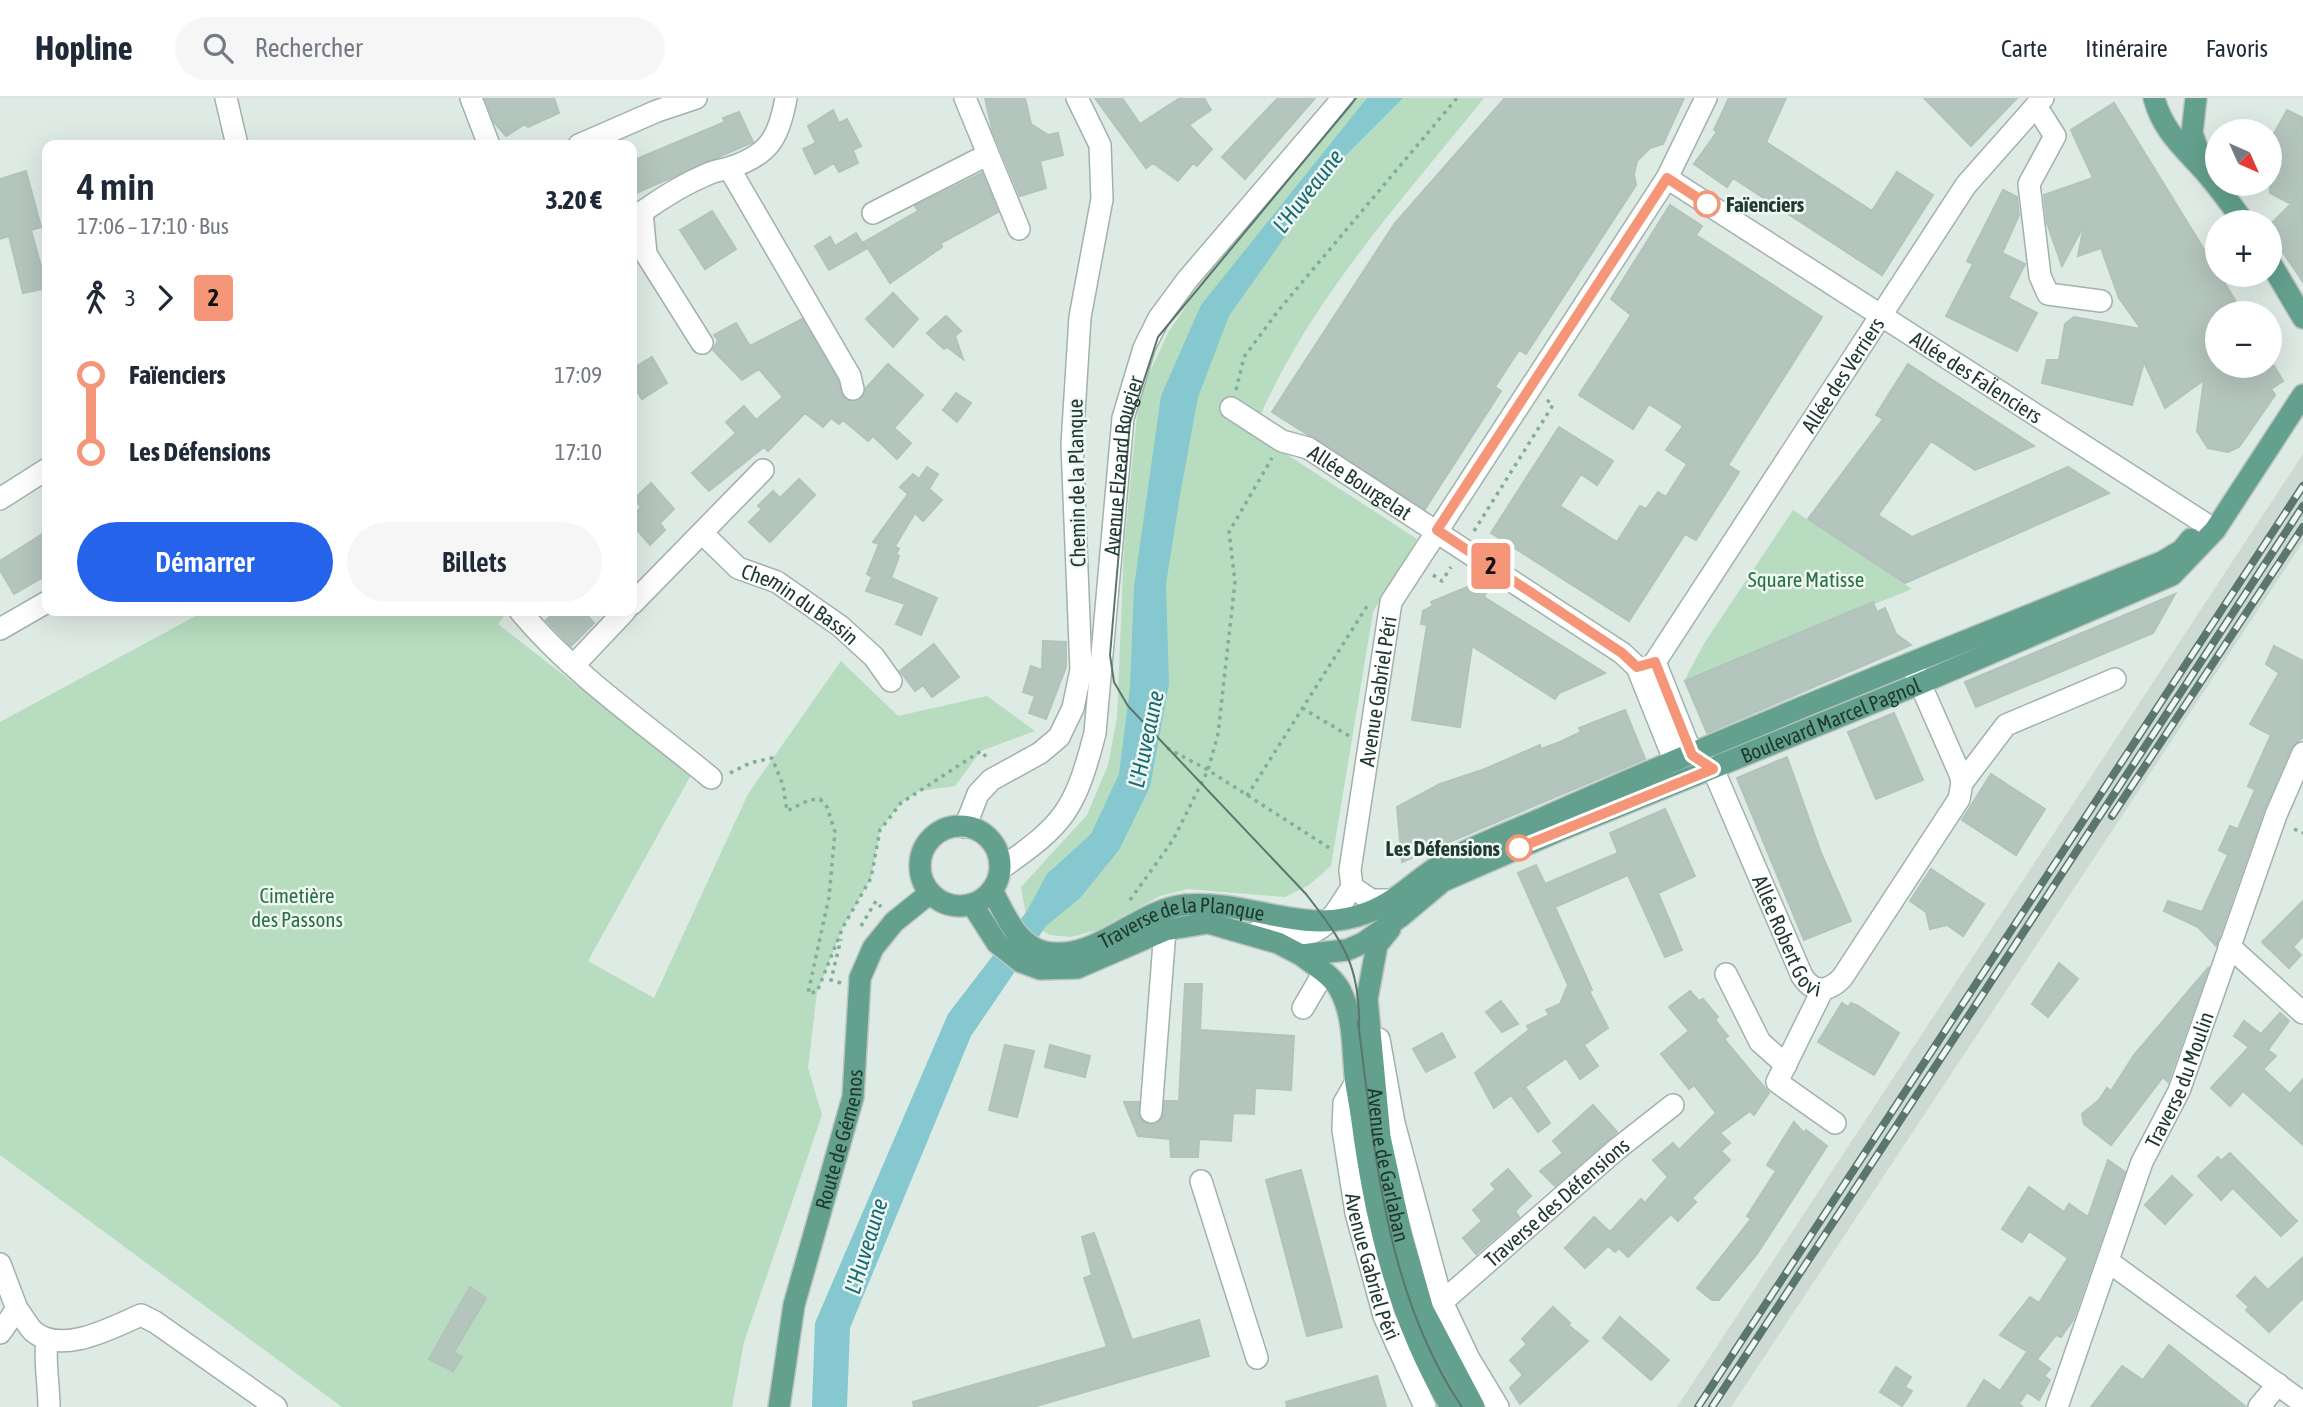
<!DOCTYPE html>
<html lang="fr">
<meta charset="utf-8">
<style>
:root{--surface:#fff;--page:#f6f6f7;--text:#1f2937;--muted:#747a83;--line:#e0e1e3;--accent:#2563eb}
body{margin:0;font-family:"Asap Condensed",sans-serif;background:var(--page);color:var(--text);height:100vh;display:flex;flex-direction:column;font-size:26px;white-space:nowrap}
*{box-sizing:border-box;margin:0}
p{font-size:23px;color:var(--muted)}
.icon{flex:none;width:38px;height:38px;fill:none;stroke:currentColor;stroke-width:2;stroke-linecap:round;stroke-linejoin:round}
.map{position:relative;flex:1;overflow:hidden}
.sheet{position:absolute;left:42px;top:42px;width:595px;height:476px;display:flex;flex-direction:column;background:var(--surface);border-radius:14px;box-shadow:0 7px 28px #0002}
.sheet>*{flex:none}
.badge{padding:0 14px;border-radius:5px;font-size:24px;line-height:46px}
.needle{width:46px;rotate:135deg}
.fabs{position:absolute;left:2205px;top:21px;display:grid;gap:14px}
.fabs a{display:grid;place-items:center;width:77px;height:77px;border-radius:50%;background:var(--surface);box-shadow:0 7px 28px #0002;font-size:35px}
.map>.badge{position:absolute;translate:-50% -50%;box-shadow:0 0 0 4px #fff}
.legs{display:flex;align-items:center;gap:10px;height:77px;padding:0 35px;font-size:23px}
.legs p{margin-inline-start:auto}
.head{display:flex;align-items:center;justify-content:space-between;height:119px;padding:0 35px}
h1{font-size:38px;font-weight:600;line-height:52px}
.button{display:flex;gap:14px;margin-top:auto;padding:14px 35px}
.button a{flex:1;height:80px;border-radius:42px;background:var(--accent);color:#fff;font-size:28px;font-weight:600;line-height:80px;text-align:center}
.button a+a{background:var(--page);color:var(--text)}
ul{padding:0 35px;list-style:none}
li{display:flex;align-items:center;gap:24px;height:77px;font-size:26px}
li i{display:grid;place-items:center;width:10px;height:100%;margin:0 9px;background:currentColor}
li i::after{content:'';width:18px;height:18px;margin:-9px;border:5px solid;border-radius:50%;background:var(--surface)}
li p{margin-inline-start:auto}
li:first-child i{background:linear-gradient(#0000 50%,currentColor 0)}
li:last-child i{background:linear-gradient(currentColor 50%,#0000 0)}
header{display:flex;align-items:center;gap:42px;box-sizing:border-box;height:98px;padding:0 35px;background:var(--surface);border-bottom:2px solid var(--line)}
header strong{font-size:33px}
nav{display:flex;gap:38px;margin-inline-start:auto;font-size:24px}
.search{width:490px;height:63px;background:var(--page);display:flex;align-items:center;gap:18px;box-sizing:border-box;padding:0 24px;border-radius:38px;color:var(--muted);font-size:26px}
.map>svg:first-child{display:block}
.built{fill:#cddad3}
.green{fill:#b7dcbf}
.water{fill:#85c8d0}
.building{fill:#b4c5bd;stroke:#b1c3bb;stroke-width:2}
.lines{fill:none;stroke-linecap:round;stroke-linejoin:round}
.minor-casing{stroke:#a1b2ab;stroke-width:24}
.major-casing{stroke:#bcc4c1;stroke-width:24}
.path{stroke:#7fae9d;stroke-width:3.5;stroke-dasharray:3.5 5;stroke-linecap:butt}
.minor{stroke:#fff;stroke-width:21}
.major{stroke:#63a08d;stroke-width:21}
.tram{stroke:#5a766d;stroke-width:2}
.rail-casing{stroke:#5a766d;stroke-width:8}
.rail{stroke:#eff7f2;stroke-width:5;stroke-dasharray:16;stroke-linecap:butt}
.line-1-casing{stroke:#fff;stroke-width:16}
.line-1{stroke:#f69679;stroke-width:10}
.stop-1-dot{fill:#fff;stroke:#f69679;stroke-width:3.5}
.labels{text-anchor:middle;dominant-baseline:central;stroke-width:5;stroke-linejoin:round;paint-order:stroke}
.stop-label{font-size:21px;font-weight:bold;fill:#203a31;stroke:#eff7f2;text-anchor:start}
.street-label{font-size:21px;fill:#203a31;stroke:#eff7f2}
.park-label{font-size:21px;fill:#2a7042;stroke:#eff7f2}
.water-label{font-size:23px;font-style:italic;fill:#1a6a75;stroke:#eff7f2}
</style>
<header>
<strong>Hopline</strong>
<div class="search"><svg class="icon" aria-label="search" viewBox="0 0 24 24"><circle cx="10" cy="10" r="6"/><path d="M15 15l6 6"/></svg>Rechercher</div>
<nav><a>Carte</a><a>Itinéraire</a><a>Favoris</a></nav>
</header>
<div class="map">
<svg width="2303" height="1309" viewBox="0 0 2303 1309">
<rect width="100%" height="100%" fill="#deeae4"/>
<path class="built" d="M2303 356V444L1731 1309H1677Z"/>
<path class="green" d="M1353 0H1484C1403 101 1314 197 1261 316L1283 354 1417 441 1373 514 1331 768 1309 787 1285 799 1188 791 1160 798 1097 832 1071 839 1050 837 1027 823 1021 789 1087 717 1108 667 1117 620 1124 449 1139 297 1168 235 1212 169Z
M1793 412 1912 491 1684 583 1705 544Z
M205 513H508L498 526 691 677 588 863 654 900 748 696 841 563 898 618 987 598 1035 633 981 653 955 688 919 693 901 705 880 732 871 780 843 829 817 894 808 970 822 1017 744 1244 732 1309H342L0 1057V624Z"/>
<path class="water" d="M1367 0H1403L1335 68 1229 218 1198 299 1180 397 1166 486 1169 586 1150 689 1119 752 1080 800 1046 828 971 938 850 1230 847 1309H812L815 1225 948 916 1027 813 1047 776 1091 736 1119 676 1130 590 1134 489 1161 298 1201 207Z"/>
<path class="building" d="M485 0H554L559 15 528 29 525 26 506 38 494 24Z
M985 0H1025L1031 26 1048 37 1058 35 1063 57 1040 63 1046 90 1020 98 992 31Z
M1095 0H1122L1140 26 1180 0H1204L1211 12 1189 27 1212 51 1197 68 1193 65 1178 83 1153 65 1146 70Z
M1278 0H1315L1245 81 1222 59Z
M1505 0H1684L1663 46 1650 50 1637 63 1634 76 1636 87 1526 256 1519 252 1495 289 1501 293 1425 411 1272 314 1395 125Z
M1729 0H1786L1766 44 1872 113 1897 74 1933 97 1882 177 1733 80 1727 89 1694 66 1717 34 1714 32Z
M1924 0H2017L1971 48Z
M2114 5 2243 215H2217V268H2274L2283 283 2271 291 2275 297 2239 349 2228 354 2208 350 2197 333 2204 282 2165 310 2144 264 2132 307 2042 285 2047 262H2059L2065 226 2074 219 2141 231 2119 200 2101 150 2078 158 2084 127 2062 168 2047 125 2044 97 2093 80 2071 32Z
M833 12 839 25 847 21 861 48 853 52 858 65 839 74 834 65 815 76 803 51 816 45 808 28Z
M2287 12 2303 20V184L2270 135V127L2291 106 2270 95V43Z
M739 14 753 44 632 97V63L725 24 723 20Z
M26 73 41 129 31 132 47 190 23 195 9 138 0 141V81Z
M982 75 998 114 941 145 942 149 890 185 864 144 918 113 915 108Z
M2003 92 2017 99 2019 117 2002 155 2025 166 2008 200 2037 215 2017 253 1946 218 1973 166 1967 163Z
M1670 107 1702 128 1696 137 1822 219 1728 367 1739 374 1696 442 1685 436 1629 523 1491 435 1559 329 1613 363 1597 387 1581 376 1560 408 1617 444 1640 408 1646 411 1658 394 1666 399 1687 366 1666 352 1683 328 1649 306 1633 331 1579 297 1631 217 1611 201Z
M712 113 736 151 705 171 680 132Z
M856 135 866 151 829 172 815 148 830 139 835 148Z
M893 195 918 221 893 249 866 221Z
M946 218 961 233 955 238 963 261 947 249 944 251 927 235Z
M802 221 838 283 843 299 849 303 862 300 866 290 888 266 923 297 894 330 911 345 897 361 873 338 868 343 843 322 839 326 831 320 823 329 805 315 768 353 764 349 709 393 692 375 736 335 726 324 744 308 756 322 783 299 759 271 742 282 713 252 718 242 714 237 736 225 750 248Z
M652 259 667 285 642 301 632 285V271Z
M1908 266 2034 348 1975 372 1931 343 1878 417 1912 439 2068 369 2109 395 1905 485 1808 421 1883 321 1876 317Z
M956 295 971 305 957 324 943 312Z
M927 369 938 376 929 391 942 402 923 423 915 415 895 448 899 451 896 456 899 458 891 480 937 500 921 537 896 526 905 506 866 493 872 479 867 476 879 446 873 444 908 396 900 389 913 376 919 381Z
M799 381 815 397 770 444 749 424 762 411 758 408 773 393 780 400Z
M651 385 674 411 660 425 665 432 650 447 632 426V418L641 409 634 401Z
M47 433V477L14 496 0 472V463Z
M1491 485 1484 499 1605 575 1559 595 1555 601 1472 548 1460 629 1412 622 1427 527 1421 526 1423 513 1433 508 1431 504 1467 489 1469 494Z
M2175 496 2153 535 1976 609 1965 584Z
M1873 504 1877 514 1885 510 1896 536 1911 547 1707 635 1685 583Z
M557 513H583L594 525 571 548 546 522Z
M1043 543 1066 544V569L1046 621 1029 615 1035 598 1023 594 1031 568 1042 572Z
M934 546 959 579 932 599 923 587 915 593 900 573Z
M2274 548 2303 563V639L2291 650 2264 712 2216 848 2198 829 2164 813 2168 803 2202 814 2228 757 2219 752 2230 728 2238 731 2255 692 2248 688 2271 637 2250 626 2279 575 2266 566Z
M1625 612 1645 661 1402 764 1397 709 1440 686 1485 671 1540 647 1541 651 1560 644 1581 634 1579 630Z
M1894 615 1923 682 1876 701 1848 634Z
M1787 659 1821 755 1851 823 1804 842 1737 680Z
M1991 676 2045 711 2016 757 1962 722Z
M1665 711 1695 778 1658 795 1682 852 1665 859 1628 777 1555 809 1592 892 1589 893 1608 930 1584 947 1598 968 1580 981 1566 960 1525 989 1550 1025 1538 1034 1511 997 1494 1010 1475 975 1529 932 1527 928 1549 917 1546 912 1560 906 1568 887 1518 775 1536 767 1545 786 1618 755 1610 735Z
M1931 771 1984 806 1963 838 1947 827 1930 831 1926 814 1910 803Z
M2303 803V838L2293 849 2301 857 2289 870 2262 844Z
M2059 865 2078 881 2048 919 2032 906Z
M2209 869 2168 984 2163 979 2111 1047 2084 1026 2082 1016 2099 1002 2107 990 2111 993 2134 957Z
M1185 886H1202L1200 932 1294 938 1291 992 1255 990 1254 1016 1233 1015 1231 1043 1199 1041 1198 1059H1171L1170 1041 1138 1038 1124 1004H1139L1140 1020 1151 1027 1162 1021 1165 1003H1179Z
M1690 893 1699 903 1703 901 1718 919 1715 922 1728 938 1724 941 1769 995 1754 1017 1750 1013 1720 1035 1730 1045 1721 1053 1730 1062 1692 1100 1696 1104 1678 1123 1671 1116 1628 1159 1619 1150 1615 1154 1608 1148 1585 1170 1565 1150 1594 1119 1610 1134 1641 1101 1645 1105 1668 1079 1653 1062 1673 1045 1679 1052 1716 1015 1694 987 1689 991 1661 956 1689 933 1669 909Z
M1501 903 1518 926 1502 934 1486 914Z
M1842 905 1848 909 1851 905 1858 908 1899 935 1874 977 1818 944Z
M2280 915 2289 923 2268 952 2276 958 2263 971 2290 996 2303 981V1047L2243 993 2230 1008 2211 990 2249 949 2234 938 2244 923 2261 936Z
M1442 935 1455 959 1426 974 1413 951Z
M1005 947 1034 953 1017 1019 989 1012Z
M1050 947 1090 958 1085 979 1045 969Z
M1593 1007 1617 1034 1555 1088 1540 1073 1563 1055 1553 1043Z
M1794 1024 1804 1035 1806 1032 1827 1048 1757 1156 1719 1202H1712L1697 1190 1751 1121 1747 1118 1776 1073 1767 1067Z
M2230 1055 2297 1123 2281 1138 2233 1090 2221 1102 2198 1078 2218 1059 2221 1063Z
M2108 1062 2125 1074 2073 1222 2061 1239 2056 1237 2038 1260 2000 1237 2030 1199 2039 1205 2068 1160 2029 1133 2022 1144 2002 1131 2029 1089 2064 1114 2069 1106 2088 1119Z
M1508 1071 1531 1098 1515 1113 1519 1119 1476 1156 1463 1140 1482 1123 1473 1112 1496 1091 1491 1086Z
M1301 1072 1342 1229 1307 1238 1266 1082Z
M2172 1078 2192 1097 2165 1126 2145 1107Z
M1094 1135 1132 1242 1199 1222 1209 1258 1033 1309H914L913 1304 1107 1249 1084 1180 1092 1177 1082 1139Z
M2303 1159V1200L2269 1234 2246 1212 2249 1209 2237 1198 2255 1179 2268 1192Z
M470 1189 486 1200 454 1254 462 1259 453 1273 429 1261Z
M1553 1209 1570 1225 1568 1227 1588 1243 1520 1306 1510 1290 1523 1277 1510 1262 1527 1246 1522 1241Z
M1620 1219 1669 1262 1651 1282 1603 1240Z
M2169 1247 2246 1309H2091L2122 1268 2143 1282Z
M2027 1254 2050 1271 2044 1278 2050 1282 2039 1302 2027 1294 2019 1306 2023 1309H1967L1984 1282 2000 1293Z
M1896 1269 1911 1279 1905 1289 1912 1293 1902 1308 1880 1294Z
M1377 1278 1386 1309H1287L1286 1304Z"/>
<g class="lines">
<defs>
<g id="minor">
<path d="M226 0 237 47"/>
<path d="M471 0 489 47"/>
<path d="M965 0 1019 131"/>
<path d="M2036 8 2055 38 2029 86 2040 178 2048 196 2101 203"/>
<path d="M579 47 657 13 696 0"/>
<path d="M729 70 850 278 853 291"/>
<path id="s1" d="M1667 80 2215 432"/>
<path d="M873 115 987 57"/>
<path d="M702 245 646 156 642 114C663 99 684 86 708 76 714 73 722 72 729 70 769 57 779 40 786 0"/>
<path id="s2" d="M1231 310 1282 343 1308 350 1622 555 1637 569 1675 664 1690 672"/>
<path d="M0 401 47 371"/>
<path id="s3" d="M703 436 738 470 777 484 840 528 874 559 891 583"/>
<path d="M632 506 763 372"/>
<path d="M520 513C573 577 647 627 711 680"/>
<path d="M0 531 47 504"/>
<path id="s4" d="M1655 564 1692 657 1713 671 1802 878C1814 896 1828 894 1842 880L1959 701 1962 685 1960 676 1911 565"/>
<path id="s5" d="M1655 564 1966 87 2043 0"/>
<path d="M574 567 625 513"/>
<path d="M1962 685 2006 627 2115 581"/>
<path d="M965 729 978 696 991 682 1040 655 1059 639 1073 610 1081 572 1072 347 1080 219 1102 101 1100 47 1077 0"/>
<path id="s6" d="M1000 771C1065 726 1075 712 1095 635L1123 320 1144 250 1159 220 1187 182 1343 0"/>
<path id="s7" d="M1392 802H1371L1352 789 1350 772 1391 504 1667 80 1706 0"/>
<path d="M1257 834C1318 841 1321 839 1352 789"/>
<path d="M2229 848 2303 915"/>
<path d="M1726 876 1760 944 1786 967"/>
<path d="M1822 893 1777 984 1835 1025"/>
<path d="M1303 910 1324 874"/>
<path d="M1379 941 1394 1025 1442 1204 1469 1261 1498 1309"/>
<path id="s8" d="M1356 984 1344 1005 1343 1032 1356 1115 1384 1218 1425 1309"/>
<path d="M1151 1014 1165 832"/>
<path d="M1201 1083 1257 1260"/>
<path d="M2109 1164 2303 1305"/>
<path d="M0 1166 17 1211 0 1235"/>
<path id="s9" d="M1442 1204 1617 1051 1673 1007"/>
<path d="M17 1211C22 1217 27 1227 33 1233 61 1258 113 1229 141 1217L155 1224 276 1309"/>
<path d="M47 1241C44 1263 49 1286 49 1309"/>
<path id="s10" d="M2057 1309 2142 1064 2179 993 2276 717 2303 655"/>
<path d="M2259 1309 2278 1286"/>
</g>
<g id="major">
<path d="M2154 0C2163 34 2184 50 2207 76 2220 91 2232 108 2244 124"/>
<path d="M2196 0 2192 35 2204 70"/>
<path d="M2270 164 2303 220"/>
<circle cx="960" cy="768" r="40"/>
<path id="s11" d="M992 792C1004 815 1017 848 1045 854 1096 864 1136 812 1185 807 1250 801 1304 840 1369 814 1401 802 1421 776 1450 761 1480 745 1513 733 1545 719 1748 629 1955 547 2162 464L2182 452 2191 441"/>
<path id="s12" d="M972 806 997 845 1021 864 1040 871 1077 870 1165 832 1208 825 1278 845 1301 857 1347 852 1363 845 1400 819 1443 783 1558 733 1919 586 2172 477 2215 432 2303 297"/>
<path id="s13" d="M1390 831 1377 847 1367 901 1380 1039 1401 1136 1423 1212 1474 1309"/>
<path d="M1301 857C1314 867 1332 877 1340 892 1355 920 1352 956 1356 986 1359 1003 1362 1021 1364 1038 1378 1134 1401 1226 1451 1309"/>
<path id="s14" d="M779 1309 794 1207 853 999 860 880 873 850 894 824 930 795"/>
</g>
</defs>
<use href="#minor" class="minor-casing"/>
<use href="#major" class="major-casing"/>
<path class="path" d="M1236 292 1244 259 1278 213 1457 0
M1474 433 1553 307 1547 302
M1433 477 1442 483 1451 469
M1302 610 1351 639
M1167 650 1208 672 1331 751
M730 675 750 665 772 660 783 687 787 713 809 702 820 701 827 709 835 734 829 799 808 895 817 894 843 829 871 780 880 732 901 705 981 653 988 661
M1247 698 1369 505
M2294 731 2303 735
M1130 802 1173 742 1208 672 1218 636 1235 484 1229 434 1272 360
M861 828 876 803 881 809
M841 885 831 882 841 841"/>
<use href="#minor" class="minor"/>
<use href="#major" class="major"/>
<path class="tram" d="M1356 0 1158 239 1130 325 1110 557 1114 584 1128 608 1306 796C1344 845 1361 869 1359 933
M1358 924C1375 1055 1386 1197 1462 1309"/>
<defs>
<path id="rail" d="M2112 718 2303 429
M1698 1309 2303 388
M1712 1309 2303 408"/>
</defs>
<use href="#rail" class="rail-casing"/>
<use href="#rail" class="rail"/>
</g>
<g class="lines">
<defs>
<path id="line-1" d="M1519 750 1713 671 1692 657 1655 564 1637 569 1622 555 1437 432 1667 80 1707 106"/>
</defs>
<use href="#line-1" class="line-1-casing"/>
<use href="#line-1" class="line-1"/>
</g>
<g class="stop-1-dot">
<circle cx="1707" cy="106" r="12"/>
<circle cx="1519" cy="750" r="12"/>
</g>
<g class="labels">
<g class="stop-label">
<text x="1726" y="106">Faïenciers</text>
<text x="1500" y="750" text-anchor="end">Les Défensions</text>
</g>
<g class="street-label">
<text stroke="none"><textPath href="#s5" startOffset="343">Allée des Verriers</textPath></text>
<text stroke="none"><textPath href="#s1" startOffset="368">Allée des FaÏenciers</textPath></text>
<text stroke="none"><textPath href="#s6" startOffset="441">Avenue Elzeard Rougier</textPath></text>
<text transform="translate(1076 385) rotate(-91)">Chemin de la Planque</text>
<text stroke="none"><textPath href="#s2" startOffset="150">Allée Bourgelat</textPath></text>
<text stroke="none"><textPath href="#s3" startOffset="121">Chemin du Bassin</textPath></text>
<text stroke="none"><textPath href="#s7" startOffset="242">Avenue Gabriel Péri</textPath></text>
<text stroke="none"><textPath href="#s12" startOffset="957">Boulevard Marcel Pagnol</textPath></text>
<text stroke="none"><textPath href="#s4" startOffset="308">Allée Robert Govi</textPath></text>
<text stroke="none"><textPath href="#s11" startOffset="228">Traverse de la Planque</textPath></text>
<text stroke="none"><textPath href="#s10" startOffset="350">Traverse du Moulin</textPath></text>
<text stroke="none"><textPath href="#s14" startOffset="275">Route de Gémenos</textPath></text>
<text stroke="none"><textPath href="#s13" startOffset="243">Avenue de Garlaban</textPath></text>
<text stroke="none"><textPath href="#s9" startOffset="152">Traverse des Défensions</textPath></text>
<text stroke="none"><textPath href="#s8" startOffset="191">Avenue Gabriel Péri</textPath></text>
</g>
<g class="park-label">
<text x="1806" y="481">Square Matisse</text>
<text x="297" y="797">Cimetière<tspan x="297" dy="24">des Passons</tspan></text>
</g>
<g class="water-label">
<text transform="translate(1308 93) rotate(-52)">L'Huveaune</text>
<text transform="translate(1146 641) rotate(-78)">L'Huveaune</text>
<text transform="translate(866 1148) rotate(-73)">L'Huveaune</text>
</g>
</g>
</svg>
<div class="fabs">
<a><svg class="needle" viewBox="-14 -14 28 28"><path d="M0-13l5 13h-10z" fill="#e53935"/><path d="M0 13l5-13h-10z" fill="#747a83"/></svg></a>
<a>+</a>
<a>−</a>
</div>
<b class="badge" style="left:1491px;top:468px;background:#f69679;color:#111">2</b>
<section class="sheet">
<div class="head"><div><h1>4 min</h1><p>17:06 – 17:10 · Bus</p></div><b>3.20 €</b></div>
<div class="legs"><svg class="icon" aria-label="walk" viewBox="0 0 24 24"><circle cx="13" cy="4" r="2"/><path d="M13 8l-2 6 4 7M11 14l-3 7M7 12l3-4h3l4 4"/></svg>3<svg class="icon" aria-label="forward" viewBox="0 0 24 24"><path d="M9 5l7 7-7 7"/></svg><b class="badge" style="background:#f69679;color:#111">2</b></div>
<ul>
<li><i style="color:#f69679"></i><b>Faïenciers</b><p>17:09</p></li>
<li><i style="color:#f69679"></i><b>Les Défensions</b><p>17:10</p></li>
</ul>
<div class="button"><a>Démarrer</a><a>Billets</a></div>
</section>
</div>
